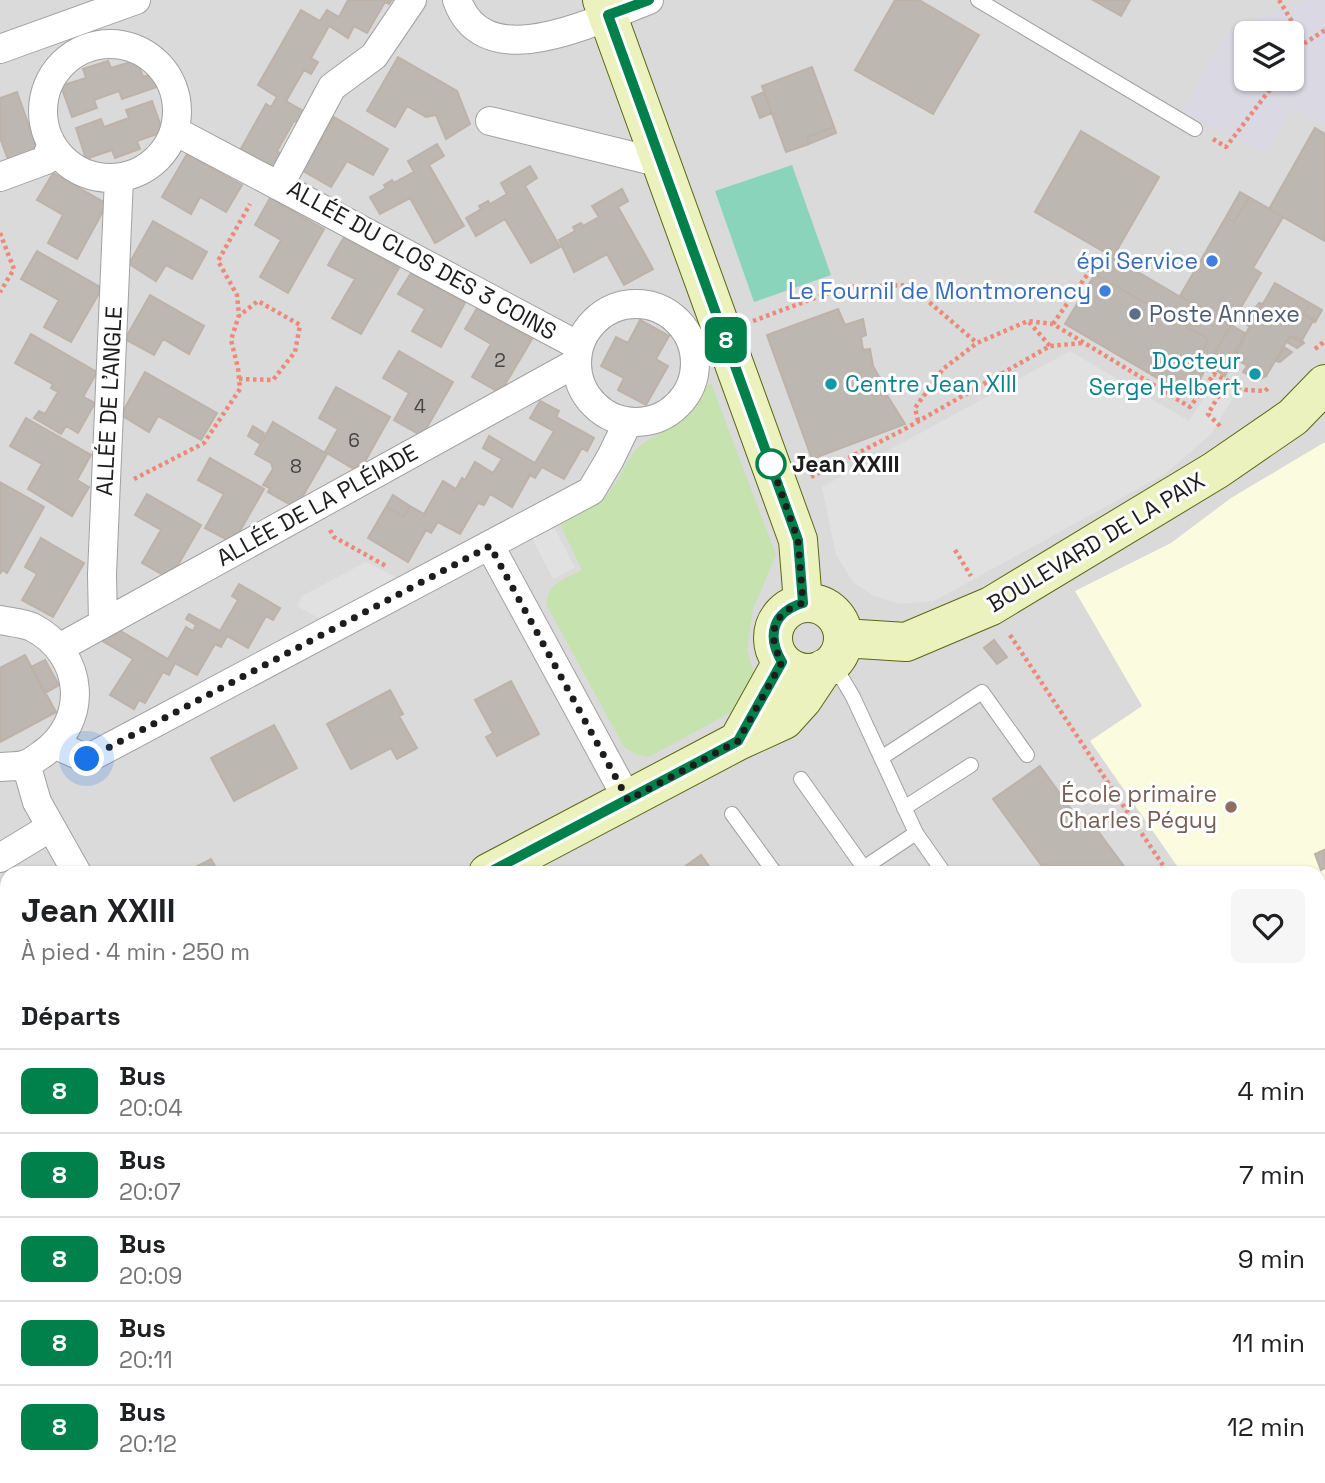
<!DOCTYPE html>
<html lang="fr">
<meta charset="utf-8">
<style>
:root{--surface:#fff;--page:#f6f6f6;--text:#202124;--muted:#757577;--line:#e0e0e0}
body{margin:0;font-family:"Space Grotesk",sans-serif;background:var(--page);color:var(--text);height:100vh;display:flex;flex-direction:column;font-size:26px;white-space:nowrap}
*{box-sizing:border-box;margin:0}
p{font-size:23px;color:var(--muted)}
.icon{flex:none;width:38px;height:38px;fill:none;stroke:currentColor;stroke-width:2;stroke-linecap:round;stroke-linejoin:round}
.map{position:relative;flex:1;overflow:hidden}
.details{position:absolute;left:0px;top:866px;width:1326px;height:618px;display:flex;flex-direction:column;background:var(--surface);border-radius:21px 21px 0 0;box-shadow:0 2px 5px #0004}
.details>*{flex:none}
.badge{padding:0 14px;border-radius:10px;font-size:24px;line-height:46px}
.tools{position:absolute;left:1234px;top:21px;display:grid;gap:14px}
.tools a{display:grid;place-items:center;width:70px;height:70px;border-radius:10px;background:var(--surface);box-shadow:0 2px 5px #0004;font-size:35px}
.you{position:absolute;width:35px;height:35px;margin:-18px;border:5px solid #fff;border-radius:50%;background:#1a73e8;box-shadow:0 0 0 10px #1a73e833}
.map>.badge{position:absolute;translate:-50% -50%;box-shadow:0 0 0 4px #fff}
h2{padding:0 21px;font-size:26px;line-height:63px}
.round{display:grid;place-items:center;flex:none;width:74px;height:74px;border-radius:10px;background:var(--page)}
.head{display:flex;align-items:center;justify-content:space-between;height:119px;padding:0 21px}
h1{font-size:33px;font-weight:700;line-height:52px}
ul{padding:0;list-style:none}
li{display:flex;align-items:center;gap:21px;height:84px;padding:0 21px;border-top:2px solid var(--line)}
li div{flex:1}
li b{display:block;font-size:26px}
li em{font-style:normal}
li .badge{min-width:77px;font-weight:700;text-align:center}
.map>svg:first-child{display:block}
.residential{fill:#dbdada;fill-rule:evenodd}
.education{fill:#fafbdf}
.grass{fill:#c5e2af}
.forest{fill:#a7c89d}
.wetland{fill:#c3d9d0}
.pitch{fill:#8ad4bc}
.parking{fill:#e1e1e1}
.plaza{fill:#d9d8e3;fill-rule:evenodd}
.building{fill:#bdb7b1;stroke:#bdb2a8;stroke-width:2}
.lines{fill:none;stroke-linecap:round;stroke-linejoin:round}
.lane-casing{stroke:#a1a1a1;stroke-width:16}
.street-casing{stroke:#a1a1a1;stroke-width:30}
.secondary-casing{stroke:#596810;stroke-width:40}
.path{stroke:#ea8a78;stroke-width:4.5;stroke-dasharray:3.5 3.5;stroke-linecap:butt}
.lane{stroke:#fff;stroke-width:14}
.street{stroke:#fff;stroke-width:28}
.secondary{stroke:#ecf2bd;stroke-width:38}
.line-casing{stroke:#fff;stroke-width:16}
.line{stroke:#00804b;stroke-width:10}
.walk{stroke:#1d1d1d;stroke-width:7;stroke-dasharray:0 12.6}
.shop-dot{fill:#3f7fe0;stroke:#fff;stroke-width:2.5}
.service-dot{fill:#5c6f8a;stroke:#fff;stroke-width:2.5}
.culture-dot{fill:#0f9aa8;stroke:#fff;stroke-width:2.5}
.stop-dot{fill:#fff;stroke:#00804b;stroke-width:3.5}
.education-dot{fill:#8d6e63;stroke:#fff;stroke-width:2.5}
.labels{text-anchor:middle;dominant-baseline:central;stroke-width:6;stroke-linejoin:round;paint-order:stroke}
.number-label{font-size:19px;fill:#454442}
.street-label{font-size:23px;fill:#1d1d1d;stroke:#fff}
.shop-label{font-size:23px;fill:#366cbe;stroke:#fff;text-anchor:end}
.service-label{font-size:23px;fill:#4e5e75;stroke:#fff;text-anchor:start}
.culture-label{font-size:23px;fill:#0d838f;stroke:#fff;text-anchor:end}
.stop-label{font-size:23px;font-weight:bold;fill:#1d1d1d;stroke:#fff;text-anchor:start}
.education-label{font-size:23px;fill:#785e54;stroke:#fff;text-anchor:end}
</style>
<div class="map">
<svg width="1325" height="1483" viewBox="0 0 1325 1483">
<rect width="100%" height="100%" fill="#edebe4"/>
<path class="residential" d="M0 0H1325V1421L1320 1423V873H7V1209L0 1215ZM1246 33H1292V79H1246Z"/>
<path class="education" d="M1325 442V1057L1320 1051V873H1182L1090 741 1142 706 1075 591 1171 543 1231 498Z
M7 1209V1477H1048L1051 1483H0V1215Z"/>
<path class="grass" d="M711 383 776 555 753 609 747 650 753 669 752 685 744 705 649 757 635 754 624 747 547 606C545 584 565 579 582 570L560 524C577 515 598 506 610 491 622 477 625 459 640 446 655 433 676 428 690 414 699 404 701 390 711 383Z"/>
<path class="forest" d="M5 1217 7 1220V1477H329V1483H211L205 1479 203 1483H0V1221Z
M604 1477H923L926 1483H609Z"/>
<path class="wetland" d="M1325 1421V1483H1205L1217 1477H1320V1423Z"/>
<path class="pitch" d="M792 165 831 275 754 302 715 191Z"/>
<path class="parking" d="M1070 351 1189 421 1217 379 1237 391 1211 434 1165 474 934 601 900 604 874 596 853 582 836 555 822 487Z
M554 527 575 568 553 579 532 538Z
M366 562 402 580 324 621 297 606 302 596Z
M1121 1477H1217L1205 1483H1109Z"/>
<path class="plaza" d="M1310 0H1325V125L1293 108 1264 153 1181 111 1230 29ZM1246 33H1292V79H1246Z"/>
<path class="building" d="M348 0H392L389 4 385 2 367 33 354 26 348 38 329 26 311 58 318 62 311 74 304 70 286 101 305 112 299 123 294 121 277 151 281 154 271 171 238 154 266 104 271 107 277 97 258 85 301 10 320 21 327 10 339 17Z
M895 0H919L979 35 933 114 855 70Z
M1093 0H1130L1121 16Z
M398 57 457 91 470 124 446 139 436 115 426 117 407 106 395 127 367 111Z
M137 60 143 77 155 73 160 86 122 99 119 91 94 100 97 108 72 117 61 86 86 78 83 69 108 61 111 68Z
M812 67 834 127 807 137 809 144 786 152 762 86Z
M17 92 38 151 9 162 0 138V98Z
M764 92 772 113 760 118 752 97Z
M152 101 163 132 137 141 140 149 115 158 112 150 86 159 76 128 101 119 104 127 129 118 126 110Z
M334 117 388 149 373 175 347 161 331 187 303 171Z
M834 127 836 133 809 144 807 137Z
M1315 128 1325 134V241L1269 209Z
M1081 131 1159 177 1113 257 1035 212Z
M437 144 444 156 429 165 464 226 435 243 410 198 380 214 370 197 386 188 384 185 392 180 394 183 414 172 408 161Z
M187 154 242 185 226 212 200 197 191 214 162 197Z
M530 166 537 178 525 186 560 247 531 263 505 219 476 236 466 218 481 209 479 206 488 201 490 204 507 194 501 183Z
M53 173 107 204 77 259 48 243 63 215 37 200Z
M622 189 628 201 618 207 653 269 624 285 607 254 574 272 559 240 575 231 573 227 581 223 583 226 599 217 592 206Z
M1240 192 1249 197 1234 222 1226 217Z
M1249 197 1283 217 1253 268 1261 273 1230 326 1180 296 1226 217 1234 222Z
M270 198 324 229 288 293 260 277 281 240 255 225Z
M153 221 207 252 192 279 166 265 156 281 129 264Z
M344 237 399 268 361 334 332 318 355 279 328 265Z
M37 251 102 288 71 342 44 327 59 300 21 279Z
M1107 254 1230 326 1205 370 1199 360 1208 339 1095 274Z
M411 273 465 303 441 347 412 331 425 309 398 294Z
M1095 274 1208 339 1199 360 1205 370 1195 388 1181 392 1065 324Z
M1275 283 1310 303 1303 314 1314 319 1301 342 1290 336 1266 376 1232 357Z
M150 295 204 326 189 354 163 339 154 355 125 339Z
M1259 303 1263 304 1250 327 1247 325 1250 314Z
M1310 303 1322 310 1315 322 1303 314Z
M477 308 532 339 500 393 472 377 491 344 465 329Z
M838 309 845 325 863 319 866 335 861 337 863 350 870 349 873 366 882 382 876 385 883 397 887 395 905 424 812 459 767 335Z
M640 320 669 336 656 359 668 366 646 405 618 390 624 378 601 366 616 337 628 343Z
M1231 325 1246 334 1225 376 1208 365Z
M31 334 97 372 83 397 95 403 78 433 66 426 61 434 34 418 39 411 45 414 58 392 51 388 53 384 15 363Z
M1290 336 1302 340 1304 343 1297 348 1287 342Z
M1284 347 1292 352 1280 362 1276 361Z
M399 351 453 382 422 436 394 420 409 393 383 378Z
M1247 366 1266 376 1259 380 1243 372Z
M145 372 217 413 201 440 158 416 149 432 121 415Z
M336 387 390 417 359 472 325 452 338 429 319 418Z
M540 401 559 411 556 417 594 438 587 451 582 448 564 479 542 467 535 478 530 475 512 507 490 494 484 505 478 503 460 534 438 522 431 533 426 530 408 562 368 538 386 507 404 517 410 506 424 514 443 481 456 489 462 478 465 480 475 462 493 473 502 459 483 448 489 436 535 463 554 431 530 418Z
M26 418 91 455 77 480 89 487 72 516 28 489 42 464 10 446Z
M273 422 327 454 296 508 268 492 270 488 263 485 273 469 271 463 255 454Z
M253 426 264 433 259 443 248 436Z
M210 458 264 489 233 543 205 528 224 494 198 480Z
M0 482 44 507 7 573 2 570 0 574Z
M147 494 201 525 170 579 142 563 161 530 135 515Z
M393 495 410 506 404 517 386 507Z
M41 538 84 563 53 617 22 600 37 574 25 567Z
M239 584 280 608 273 620 266 616 248 648 227 636 221 647 215 644 197 675 175 663 169 675 163 672 145 703 139 700 134 709 110 695 133 659 99 639 117 629 168 659 186 627 193 631 196 625 186 619 189 614 220 631 238 600 232 596Z
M994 640 1007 657 997 664 984 648Z
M25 655 56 712 0 742V668Z
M45 660 59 685 45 693 31 667Z
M511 681 539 734 497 756 486 737 493 733 475 700Z
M390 690 403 714 399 716 417 748 397 759 391 748 351 769 327 724Z
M274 725 297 768 234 801 211 758Z
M1040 766 1087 831 1094 826 1129 873H1047L993 799Z
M1324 850 1325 868 1321 870 1315 854Z
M701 855 714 873H676Z
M211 859 219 873H184Z
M1325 892V922L1320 924V894Z
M7 931V981L0 984V935Z
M1320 1113 1325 1121V1236L1320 1227Z
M639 1477H669L663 1483H644Z"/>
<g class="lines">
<defs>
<path id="lane" d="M978 0 1195 129
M833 663 853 697 916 833 944 873
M881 758 982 692 1027 755
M801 779 864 868
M904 808 971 765
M732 814 775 873
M856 873 916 833
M255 1477 256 1483
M329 1477 342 1483
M551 1477 564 1483
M424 1483 435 1477"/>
<path id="street" d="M412 0 374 56 332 87 279 186 579 346
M457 0C485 79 598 19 649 0
M43 111a67 67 0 1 1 134 0a67 67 0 1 1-134 0Z
M0 49 136 0
M490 121 661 163
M175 131 279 186
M0 177 46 160 51 145
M577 363a59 59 0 1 1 118 0a59 59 0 1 1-118 0Z
M490 546 628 800
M0 620C10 622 23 623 32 627 85 654 90 722 41 755 36 758 32 762 27 764 19 767 8 766 0 767
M103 623 102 574 119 178
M59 648 576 363
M56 745 87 759 591 491 610 459 628 422
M26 764 37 802 77 873
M0 858 51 827
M1320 1378 1325 1375
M1109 1483 1121 1477"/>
<path id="secondary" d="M602 0 798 540 803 603
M773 638a35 35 0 1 1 70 0a35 35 0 1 1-70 0Z
M843 638 906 642 991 606 1216 470 1293 417 1325 384
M738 741 782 662
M488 873 738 741 784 720 803 699 823 669
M0 1176 7 1171"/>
</defs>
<use href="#lane" class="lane-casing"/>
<use href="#street" class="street-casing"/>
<use href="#secondary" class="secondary-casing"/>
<path class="path" d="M1279 0 1305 43
M1292 61 1305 43 1325 30
M1213 139 1226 147 1278 79
M0 233 14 269 0 292
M753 321 844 287 909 285 977 343
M1029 322 1050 346
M1053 324 1098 259 1102 262
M1315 349 1325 341
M239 379 273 380 295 352 300 325 258 301 240 315
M918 421 915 408 943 369 977 343 1028 321 1053 324 1190 407 1214 374 1246 390 1265 391 1268 388
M1220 426 1208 414 1222 390
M811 477 903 430 1050 346 1083 343
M134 479 204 443 240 389 238 368 231 340 239 315 237 295 218 261 250 204
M330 530 334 537 386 566
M955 550 971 576
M1010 635 1168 873
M1320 1071 1325 1078
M0 1302 7 1305
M0 1395H7
M45 1483 47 1477"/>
<use href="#lane" class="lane"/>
<use href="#street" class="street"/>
<use href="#secondary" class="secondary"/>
</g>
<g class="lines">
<defs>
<path id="line" d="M488 873 738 741 782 662C766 635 773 612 803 603L798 540 608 15 649 0"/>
</defs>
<use href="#line" class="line-casing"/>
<use href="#line" class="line"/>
<path class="walk" d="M87 759 490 546 628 800 738 741 782 662C766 635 773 612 803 603L798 540 771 464"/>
</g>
<g class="shop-dot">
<circle cx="1212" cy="261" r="7"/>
<circle cx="1105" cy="291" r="7"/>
</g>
<circle class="service-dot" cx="1135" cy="314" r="7"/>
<g class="culture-dot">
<circle cx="1255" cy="374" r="7"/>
<circle cx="831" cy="384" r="7"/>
</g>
<circle class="stop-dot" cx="771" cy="464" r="14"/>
<circle class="education-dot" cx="1231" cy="807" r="7"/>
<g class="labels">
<g class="number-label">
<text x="500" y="360">2</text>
<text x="420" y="406">4</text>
<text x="354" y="440">6</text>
<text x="296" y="466">8</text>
</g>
<g class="street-label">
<text transform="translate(422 260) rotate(29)">ALLÉE DU CLOS DES 3 COINS</text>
<text transform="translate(109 401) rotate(-87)">ALLÉE DE L'ANGLE</text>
<text transform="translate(317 505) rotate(-29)">ALLÉE DE LA PLÉIADE</text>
<text transform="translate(1096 542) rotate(-31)">BOULEVARD DE LA PAIX</text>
</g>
<g class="shop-label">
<text x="1198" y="261">épi Service</text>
<text x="1091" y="291">Le Fournil de Montmorency</text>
</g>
<g class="service-label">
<text x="1149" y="314">Poste Annexe</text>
</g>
<g class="culture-label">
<text x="1241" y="361">Docteur<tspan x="1241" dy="26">Serge Helbert</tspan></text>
<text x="845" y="384" text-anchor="start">Centre Jean XIII</text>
</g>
<g class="stop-label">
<text x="792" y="464">Jean XXIII</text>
</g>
<g class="education-label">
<text x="1217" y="794">École primaire<tspan x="1217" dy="26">Charles Péguy</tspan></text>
</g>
</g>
</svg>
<div class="tools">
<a><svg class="icon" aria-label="layers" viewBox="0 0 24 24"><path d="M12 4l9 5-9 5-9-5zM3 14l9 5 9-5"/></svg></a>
</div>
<div class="you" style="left:87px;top:759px"></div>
<b class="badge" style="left:726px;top:340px;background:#00804b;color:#fff">8</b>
<section class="details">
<div class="head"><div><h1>Jean XXIII</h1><p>À pied · 4 min · 250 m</p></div><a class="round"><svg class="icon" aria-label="heart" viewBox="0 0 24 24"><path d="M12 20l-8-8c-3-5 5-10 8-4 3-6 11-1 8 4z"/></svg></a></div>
<h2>Départs</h2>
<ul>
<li><span class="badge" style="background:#00804b;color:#fff">8</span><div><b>Bus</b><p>20:04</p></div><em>4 min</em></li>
<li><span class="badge" style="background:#00804b;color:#fff">8</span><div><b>Bus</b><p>20:07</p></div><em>7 min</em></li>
<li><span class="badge" style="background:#00804b;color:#fff">8</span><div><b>Bus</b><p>20:09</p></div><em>9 min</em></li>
<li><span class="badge" style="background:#00804b;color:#fff">8</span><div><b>Bus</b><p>20:11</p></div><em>11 min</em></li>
<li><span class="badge" style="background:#00804b;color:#fff">8</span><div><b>Bus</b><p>20:12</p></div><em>12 min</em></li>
</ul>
</section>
</div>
